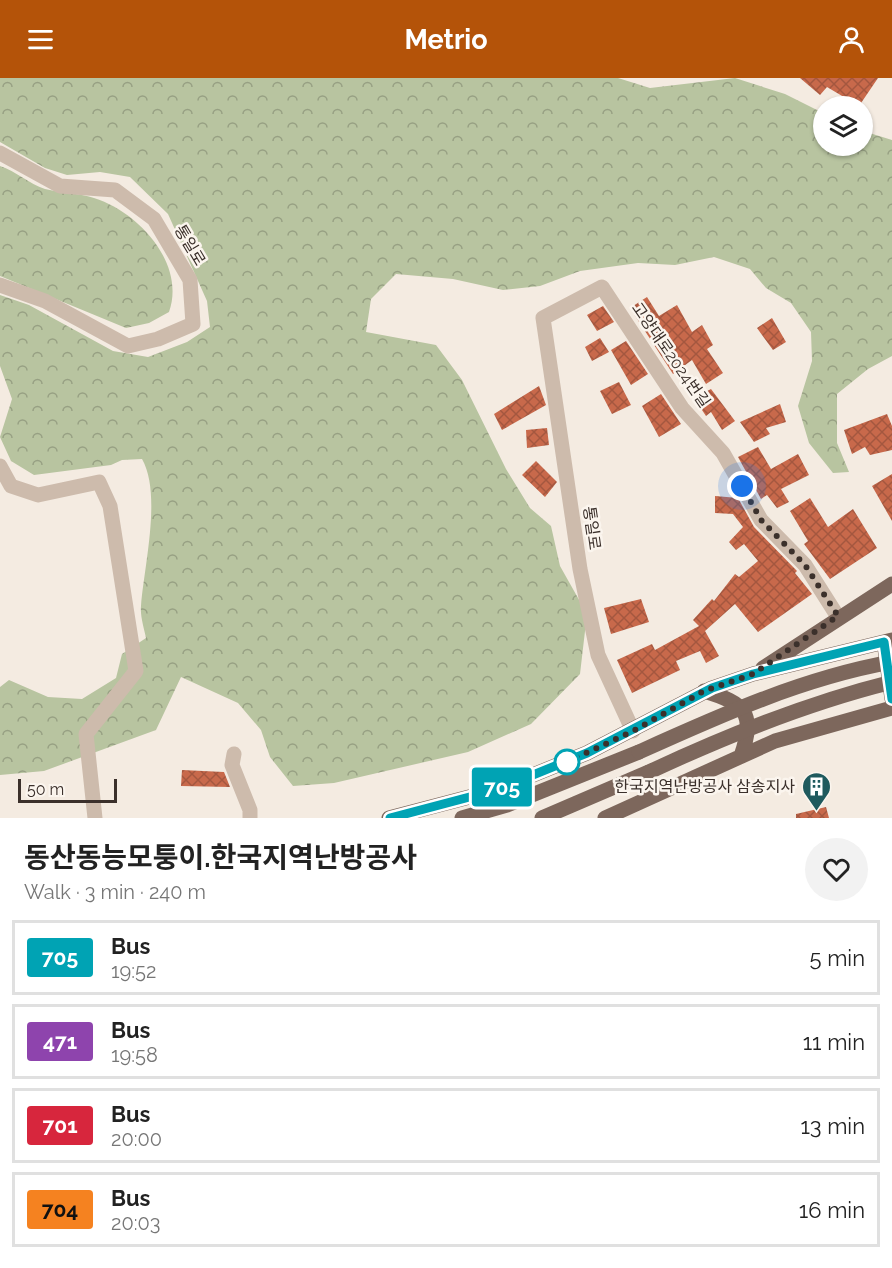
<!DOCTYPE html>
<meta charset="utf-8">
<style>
:root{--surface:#fff;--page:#f2f2f2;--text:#222;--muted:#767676;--line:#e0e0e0;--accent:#b45309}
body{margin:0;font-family:Raleway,"Noto Sans KR",sans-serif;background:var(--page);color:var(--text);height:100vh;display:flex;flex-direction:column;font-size:22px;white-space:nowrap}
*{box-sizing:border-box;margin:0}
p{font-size:20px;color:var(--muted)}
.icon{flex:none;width:33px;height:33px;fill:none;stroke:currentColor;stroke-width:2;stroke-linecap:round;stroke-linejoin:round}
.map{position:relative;height:740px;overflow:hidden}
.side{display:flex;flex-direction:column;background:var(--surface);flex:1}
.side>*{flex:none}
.badge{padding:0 12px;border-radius:4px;font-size:21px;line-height:39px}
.buttons{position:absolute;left:813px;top:18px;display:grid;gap:12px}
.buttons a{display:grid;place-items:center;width:60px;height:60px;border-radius:50%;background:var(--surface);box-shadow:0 2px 4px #0004;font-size:30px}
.scale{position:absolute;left:18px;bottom:15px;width:99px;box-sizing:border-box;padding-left:6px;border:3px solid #3b302b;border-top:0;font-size:16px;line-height:21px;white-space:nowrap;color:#3b302b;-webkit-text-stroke:4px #fbf5ee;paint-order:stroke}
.you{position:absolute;width:30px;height:30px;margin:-15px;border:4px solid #fff;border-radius:50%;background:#1a73e8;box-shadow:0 0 0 9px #1a73e833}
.map>.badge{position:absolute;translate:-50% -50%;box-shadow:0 0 0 3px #fff}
.round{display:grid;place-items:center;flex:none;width:63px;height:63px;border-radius:32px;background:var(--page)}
.overview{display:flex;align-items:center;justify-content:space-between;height:102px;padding:0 24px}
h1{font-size:28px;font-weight:700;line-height:45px}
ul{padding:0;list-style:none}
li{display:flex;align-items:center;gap:18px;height:75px;margin:0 12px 9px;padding:0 12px;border:3px solid var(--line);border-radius:0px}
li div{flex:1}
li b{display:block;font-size:22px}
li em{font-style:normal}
li .badge{min-width:66px;font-weight:700;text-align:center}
header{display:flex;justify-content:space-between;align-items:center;height:78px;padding:0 24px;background:var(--accent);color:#fff;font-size:27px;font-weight:700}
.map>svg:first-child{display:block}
.forest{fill:url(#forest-crowns)}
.building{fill:url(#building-cross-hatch)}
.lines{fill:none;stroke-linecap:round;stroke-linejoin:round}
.minor{stroke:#cdbbac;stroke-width:15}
.major{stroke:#7d675c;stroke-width:15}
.major-bridge{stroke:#7d675c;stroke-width:15}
.line-casing{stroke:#fff;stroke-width:14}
.line{stroke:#00a3b4;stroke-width:9}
.walk{stroke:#3b302b;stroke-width:6;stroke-dasharray:0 10.8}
.stop-dot{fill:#fff;stroke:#00a3b4;stroke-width:3}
.labels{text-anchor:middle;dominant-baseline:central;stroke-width:5;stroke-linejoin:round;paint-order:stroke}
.street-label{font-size:16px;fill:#3b302b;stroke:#fbf5ee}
.poi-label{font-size:16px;fill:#3b302b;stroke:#fbf5ee;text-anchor:end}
</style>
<header><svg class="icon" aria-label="menu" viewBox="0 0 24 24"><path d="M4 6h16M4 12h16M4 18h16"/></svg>Metrio<svg class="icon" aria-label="person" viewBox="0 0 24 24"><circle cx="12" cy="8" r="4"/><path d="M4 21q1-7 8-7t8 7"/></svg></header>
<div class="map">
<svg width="892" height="740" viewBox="0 0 892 740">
<defs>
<pattern id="forest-crowns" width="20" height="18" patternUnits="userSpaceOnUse" patternTransform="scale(1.5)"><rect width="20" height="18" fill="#b8c4a0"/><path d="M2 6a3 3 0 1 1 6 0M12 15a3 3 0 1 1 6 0" fill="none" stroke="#97a083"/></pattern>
<pattern id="building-cross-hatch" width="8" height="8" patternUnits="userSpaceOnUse" patternTransform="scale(1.5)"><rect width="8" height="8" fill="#c8694b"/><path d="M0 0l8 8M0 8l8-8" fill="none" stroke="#a4573f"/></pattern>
</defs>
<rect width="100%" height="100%" fill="#f4ebe1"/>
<path class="forest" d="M0 0H618L650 10 735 0 785 16 823 35 824 68H862L863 53 892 62V278L868 291 837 316V365L849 394 833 395 809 365 798 328 812 283 811 254 791 225 766 210 750 191 714 179 675 187 638 185 580 193 540 208 503 212 453 201 396 196 371 221 366 254 436 267 462 302 506 391 530 430 551 448 560 488 587 536 580 596 531 646 468 674 334 705 293 708 270 679 261 652 238 625 181 599 156 652 44 693 0 697V609L9 602 48 619 82 621 116 600 122 576 146 560C144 550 140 538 141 528 144 488 162 416 142 381L122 382 111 387 34 397 11 383 0 359 12 321 0 288V217L29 227 113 273 148 279 187 264 210 249 207 223 168 136 130 99 100 94 67 97 45 90 0 64Z
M0 88C16 93 29 106 45 111 61 115 78 115 94 120 139 134 186 186 169 234L149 245 126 250 0 198Z"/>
<path class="building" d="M800 0H878L859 28 827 9 820 17Z
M647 219 659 238 677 227 692 254 702 247 713 267 707 271 723 295 706 306 692 282 673 296 630 230Z
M603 228 614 244 597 253 587 237Z
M772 240 786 264 773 272 757 250Z
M600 260 609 274 592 283 585 269Z
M626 263 648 296 631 307 611 272Z
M619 304 631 327 612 336 600 313Z
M539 308 546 327 502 352 494 336Z
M711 311 735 343 722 352 711 334 706 338 694 320Z
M661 316 681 346 659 359 642 328Z
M780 326 786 344 766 350 770 356 754 364 740 344Z
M887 336 892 348V372L870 377 865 369 852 376 844 352Z
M547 350 549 367 527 370 526 352Z
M758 369 771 391 798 376 809 397 781 411 789 424 777 430 767 417 761 421 738 379Z
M536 383 557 404 545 419 522 397Z
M892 396V443L872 408Z
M715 418 738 420 754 449 797 493 795 495 812 516 758 554 735 526 705 553 719 578 706 585 700 573 676 583 680 592 632 615 617 582 652 566 655 572 699 548 693 542 712 521 714 523 735 496 739 499 758 483 744 466 736 472 729 464 743 449 733 436 715 435Z
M810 420 828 449 853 431 877 470 830 501 804 466 808 463 790 433Z
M641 521 649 544 611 556 604 530Z
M182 692 224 694 230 709 181 708Z
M826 729 829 740H796V736Z"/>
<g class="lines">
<path class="minor" d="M0 75 60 108 115 112 154 141 190 202 193 246 158 261 128 268 45 223 0 207
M0 388 11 408 38 417 99 404 110 428 136 593 86 656 95 740
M633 653 598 577 580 491 543 240 602 209 682 330 723 375 761 442 805 487 838 539
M234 676 232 687 250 732V740"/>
<path class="major" d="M884 564 892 621
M763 590 892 506
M704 613C745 625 756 635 741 678
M389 740 496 712 587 675 712 610 753 596 892 562
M462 740 507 727 639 674
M542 740 649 694
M605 740 775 663 892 630"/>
<path class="major-bridge" d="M639 674C721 637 803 600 892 584
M649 694C728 657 807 625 892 604"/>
</g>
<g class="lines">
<defs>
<path id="line" d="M390 740 496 712 587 675 712 610 753 596 884 564 892 621"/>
</defs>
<use href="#line" class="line-casing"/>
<use href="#line" class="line"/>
<path class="walk" d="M567 684 633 653 704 613 753 596 838 538 805 487 761 442 742 408"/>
</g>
<defs>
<symbol id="building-pin" viewBox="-11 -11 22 30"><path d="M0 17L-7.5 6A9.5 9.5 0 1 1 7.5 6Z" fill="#1f5a5e" stroke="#fbf5ee"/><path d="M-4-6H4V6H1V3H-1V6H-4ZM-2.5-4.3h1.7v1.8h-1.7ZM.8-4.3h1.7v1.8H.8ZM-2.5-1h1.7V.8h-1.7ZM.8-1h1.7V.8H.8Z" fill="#fff"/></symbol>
</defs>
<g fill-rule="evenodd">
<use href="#building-pin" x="800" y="692" width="33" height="45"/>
</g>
<circle class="stop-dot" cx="567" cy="684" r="12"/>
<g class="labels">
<g class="street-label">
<text transform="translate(190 167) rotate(59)">통일로</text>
<text transform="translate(671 277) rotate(55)">고양대로2024번길</text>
<text transform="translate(592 450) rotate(82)">통일로</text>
</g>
<g class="poi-label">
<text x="795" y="708">한국지역난방공사 삼송지사</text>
</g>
</g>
</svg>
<div class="buttons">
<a><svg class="icon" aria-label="layers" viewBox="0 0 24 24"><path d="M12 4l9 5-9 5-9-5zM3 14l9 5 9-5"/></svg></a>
</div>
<div class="scale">50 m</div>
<div class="you" style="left:742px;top:408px"></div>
<b class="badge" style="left:502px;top:709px;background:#00a3b4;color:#fff">705</b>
</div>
<section class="side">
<div class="overview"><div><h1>동산동능모퉁이.한국지역난방공사</h1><p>Walk · 3 min · 240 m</p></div><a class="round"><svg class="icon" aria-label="heart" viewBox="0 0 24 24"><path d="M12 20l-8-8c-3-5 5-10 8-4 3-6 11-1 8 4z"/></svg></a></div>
<ul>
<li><span class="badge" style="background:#00a3b4;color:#fff">705</span><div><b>Bus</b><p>19:52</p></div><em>5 min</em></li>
<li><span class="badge" style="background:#8e44ad;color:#fff">471</span><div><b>Bus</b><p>19:58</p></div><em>11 min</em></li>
<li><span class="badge" style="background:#d7263d;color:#fff">701</span><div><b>Bus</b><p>20:00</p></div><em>13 min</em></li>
<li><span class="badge" style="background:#f58220;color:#111">704</span><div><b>Bus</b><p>20:03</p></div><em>16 min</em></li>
</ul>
</section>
